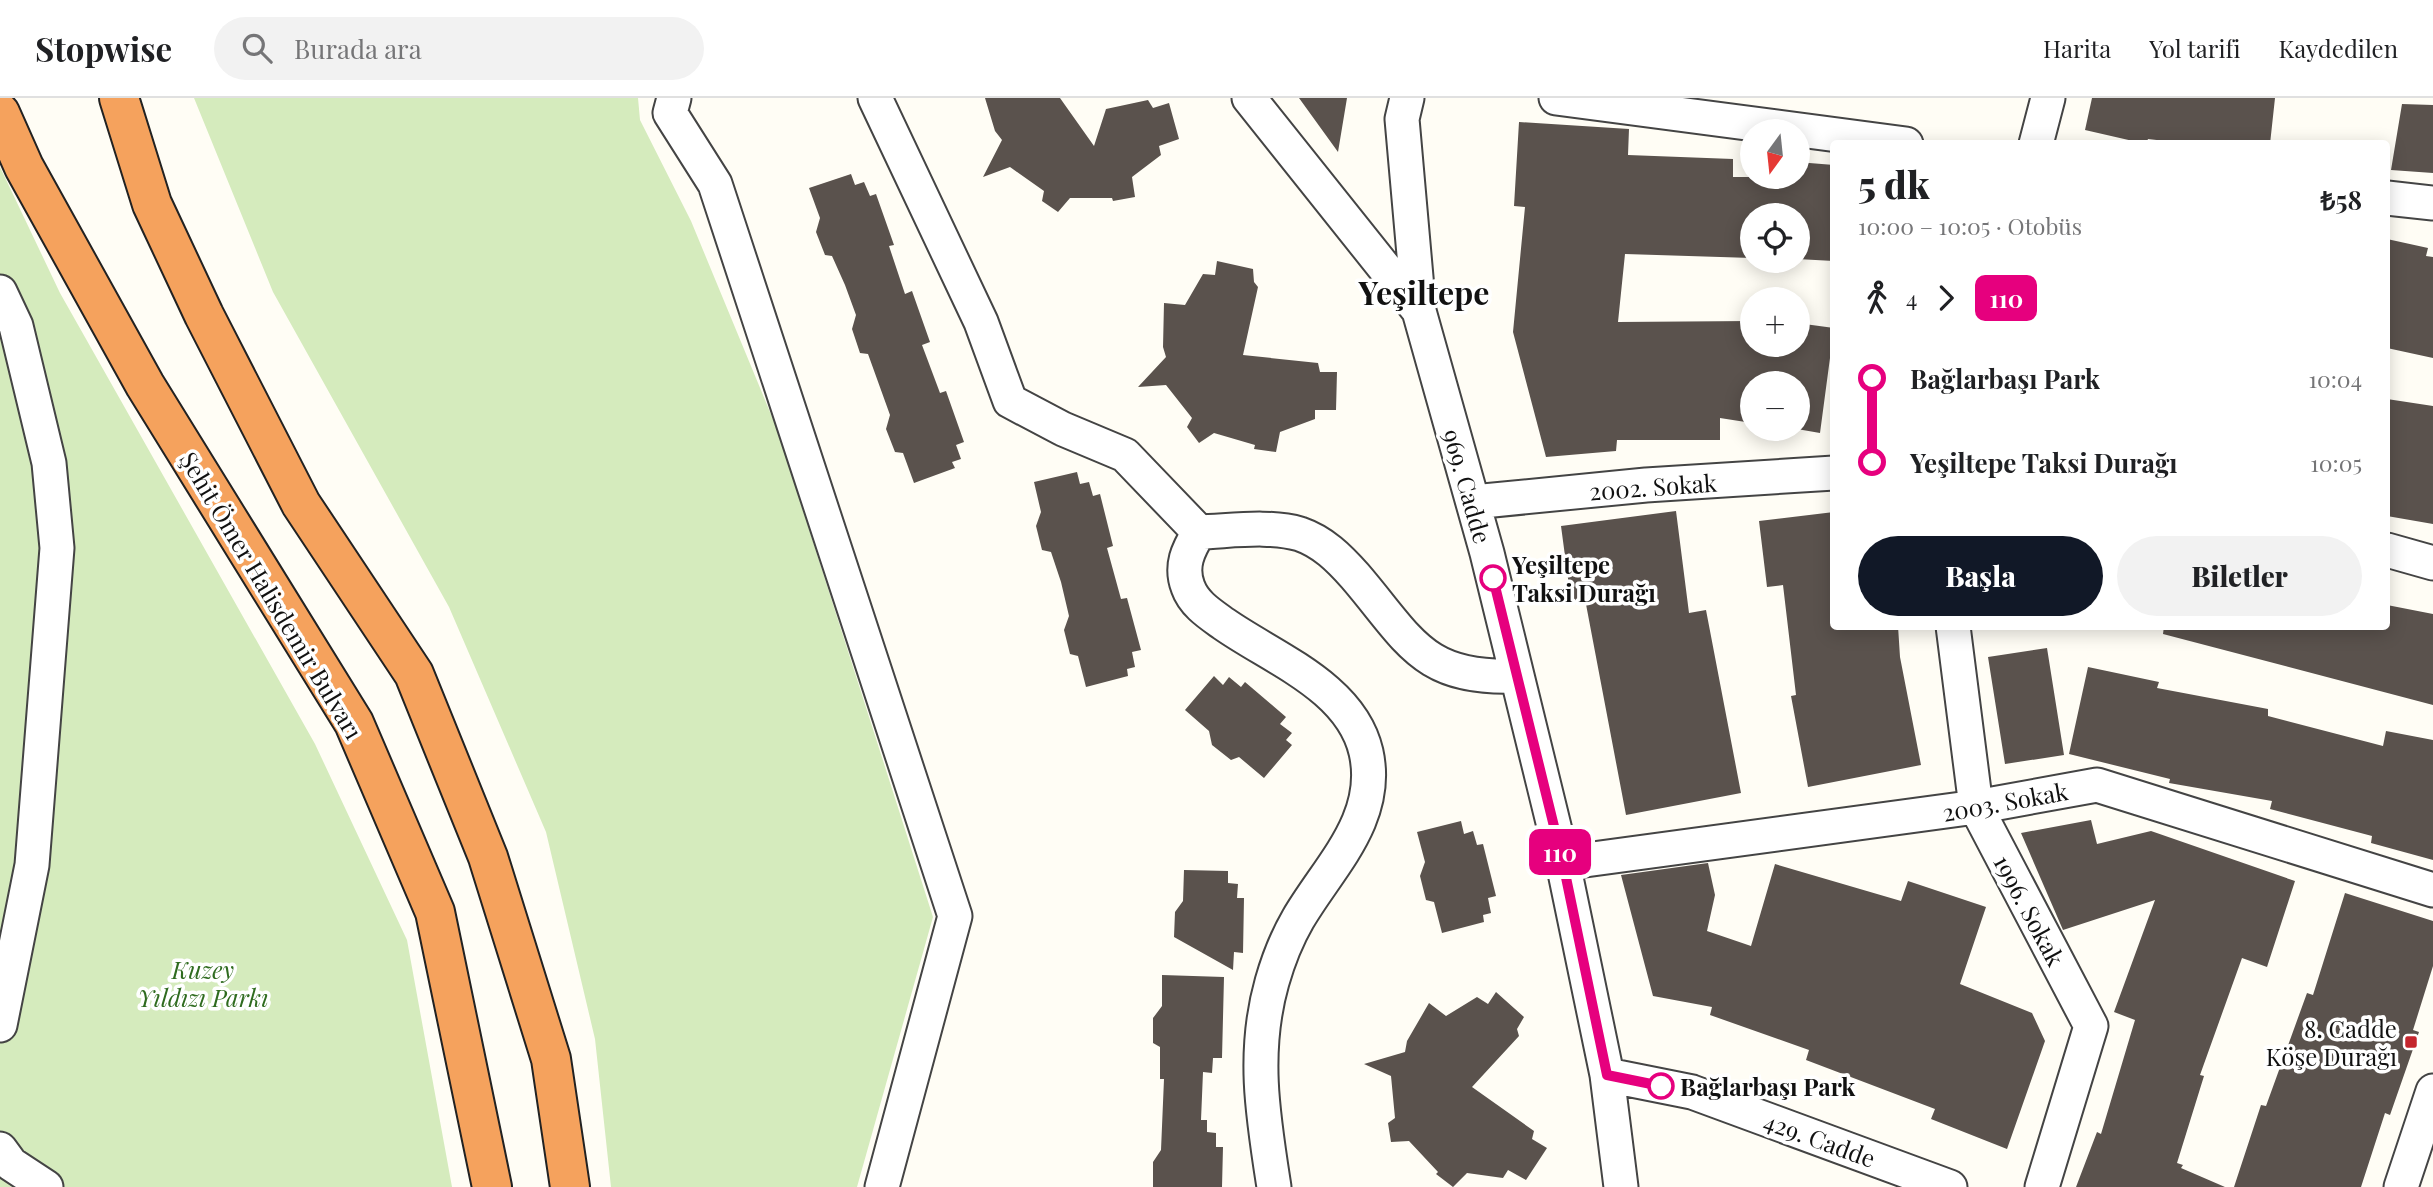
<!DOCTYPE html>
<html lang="tr">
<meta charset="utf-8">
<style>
:root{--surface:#fff;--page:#f2f2f2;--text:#202124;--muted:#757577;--line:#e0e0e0;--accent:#111827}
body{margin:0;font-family:"Playfair Display",serif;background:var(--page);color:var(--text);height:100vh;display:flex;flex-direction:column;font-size:26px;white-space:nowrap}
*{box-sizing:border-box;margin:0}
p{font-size:23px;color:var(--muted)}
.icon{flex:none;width:38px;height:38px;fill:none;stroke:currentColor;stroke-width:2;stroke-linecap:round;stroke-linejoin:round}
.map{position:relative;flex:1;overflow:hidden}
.sheet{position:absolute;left:1830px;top:42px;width:560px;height:490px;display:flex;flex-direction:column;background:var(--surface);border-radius:7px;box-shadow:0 4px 18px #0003}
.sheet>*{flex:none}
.badge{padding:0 14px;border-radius:10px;font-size:24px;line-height:46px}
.needle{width:46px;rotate:195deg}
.controls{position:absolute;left:1740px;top:21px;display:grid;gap:14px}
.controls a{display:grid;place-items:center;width:70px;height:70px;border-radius:50%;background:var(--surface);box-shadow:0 4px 18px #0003;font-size:35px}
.map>.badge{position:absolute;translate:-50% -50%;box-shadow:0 0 0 4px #fff}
.legs{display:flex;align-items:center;gap:10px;height:77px;padding:0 28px;font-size:23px}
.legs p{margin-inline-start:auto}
.head{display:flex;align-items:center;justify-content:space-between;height:119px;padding:0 28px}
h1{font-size:38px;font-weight:800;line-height:52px}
.cta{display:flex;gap:14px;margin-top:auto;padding:14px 28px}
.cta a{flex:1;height:80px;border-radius:42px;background:var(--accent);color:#fff;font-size:28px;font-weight:800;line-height:80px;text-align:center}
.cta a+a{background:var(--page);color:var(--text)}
ul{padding:0 28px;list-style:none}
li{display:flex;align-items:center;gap:24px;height:84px;font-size:26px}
li i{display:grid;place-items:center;width:10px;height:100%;margin:0 9px;background:currentColor}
li i::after{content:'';width:18px;height:18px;margin:-9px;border:5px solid;border-radius:50%;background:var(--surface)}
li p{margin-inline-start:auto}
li:first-child i{background:linear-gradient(#0000 50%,currentColor 0)}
li:last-child i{background:linear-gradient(currentColor 50%,#0000 0)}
header{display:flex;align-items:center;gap:42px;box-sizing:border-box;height:98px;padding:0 35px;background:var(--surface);border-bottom:2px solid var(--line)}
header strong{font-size:33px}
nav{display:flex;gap:38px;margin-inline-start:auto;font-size:24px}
.search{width:490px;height:63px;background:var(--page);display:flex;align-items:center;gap:18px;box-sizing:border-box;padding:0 24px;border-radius:38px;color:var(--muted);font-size:26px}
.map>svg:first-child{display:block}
.green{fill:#d5ebbd}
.building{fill:#5a524d}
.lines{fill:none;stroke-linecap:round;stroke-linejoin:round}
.minor-casing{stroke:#444;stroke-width:37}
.highway-casing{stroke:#222;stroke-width:42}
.minor{stroke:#fff;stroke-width:33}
.highway{stroke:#f5a25d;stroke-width:38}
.line-1-casing{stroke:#fff;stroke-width:16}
.line-1{stroke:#e6007e;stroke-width:10}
.stop-1-dot{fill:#fff;stroke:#e6007e;stroke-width:3.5}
.poi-dot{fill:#c4262e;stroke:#fff;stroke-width:2.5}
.labels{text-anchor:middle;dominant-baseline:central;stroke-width:7;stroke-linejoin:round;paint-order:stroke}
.street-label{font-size:24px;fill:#111;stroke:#fff}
.stop-label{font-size:24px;font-weight:bold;fill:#111;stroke:#fff;text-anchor:start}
.park-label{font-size:24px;font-style:italic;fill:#2f6b1f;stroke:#fff}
.poi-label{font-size:24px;fill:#111;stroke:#fff;text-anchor:end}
.district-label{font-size:32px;font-weight:bold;fill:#111;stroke:#fff}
</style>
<header>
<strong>Stopwise</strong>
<div class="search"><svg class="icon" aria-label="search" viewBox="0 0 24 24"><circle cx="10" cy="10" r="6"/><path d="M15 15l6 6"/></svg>Burada ara</div>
<nav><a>Harita</a><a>Yol tarifi</a><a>Kaydedilen</a></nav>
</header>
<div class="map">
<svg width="2433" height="1089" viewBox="0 0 2433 1089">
<rect width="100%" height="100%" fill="#fffdf5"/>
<path class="green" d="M194 0H638L640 22 691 123 777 331 933 819 857 1089H611L595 941 546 734 449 509 273 194Z
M0 69 60 195 315 646 407 842 452 1089H0Z"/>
<path class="building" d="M985 0H1060L1094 48 1106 11 1148 2 1153 10 1169 5 1179 41 1159 48 1161 57 1132 79 1135 99 1113 103 1112 100H1070L1058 114 1042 103 1044 93 1010 69 983 79 1002 42 995 33Z
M1299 0H1347L1338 54Z
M2092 0H2275L2270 46H2191L2148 41 2146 46 2085 32Z
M2402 6 2433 7V75L2391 72Z
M1519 24 1629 31 1628 57 1733 61V79H1797V64L1834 67V163L1797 161V117H1752V160L1625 156 1618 224 1752 223V247H1797V225L1834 230 1820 335 1797 331V285H1752V325L1720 320V342H1617L1616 353 1546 359 1513 234 1525 109 1514 108Z
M851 76 855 87 864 84 870 98 876 96 894 147 889 148 905 196 912 193 930 244 922 247 940 295 946 293 964 344 956 347 961 361 952 364 955 370 914 385 903 355 895 354 886 331 890 317 868 256 860 255 852 231 856 217 845 187 832 158 825 157 816 134 820 120 809 90Z
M2387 141 2428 150 2426 158 2433 159V260L2387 250Z
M1217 163 1253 171 1254 184 1258 189 1243 257 1318 265 1320 274H1337L1336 312H1315V321L1280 334 1276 354 1254 351 1255 347 1214 335 1199 345 1187 329 1192 320 1166 287 1138 289 1166 259 1163 249 1164 205 1185 207 1203 176 1215 177Z
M2387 301 2433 308V426L2387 418Z
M1077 374 1080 386 1089 384 1093 398 1100 396 1113 448 1107 450 1121 501 1127 500 1141 552 1132 554 1135 569 1127 571 1128 578 1086 589 1078 558 1070 556 1064 532 1069 518 1061 484 1051 454 1042 452 1036 428 1041 414 1034 384Z
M1676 413 1689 515 1706 512 1741 695 1626 717 1585 501 1571 503 1561 428Z
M1834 414V528H1898L1900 559 1921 667 1808 689 1791 598 1796 597 1783 487 1767 489 1759 423Z
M2387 507 2433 516V607L2163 536 2164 528H2387Z
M2047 550 2064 657 2005 666 1988 559Z
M2088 569 2159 584 2157 590 2268 611V618L2383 648 2386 633 2433 642V762L2371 745 2372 738 2270 711 2272 703 2169 685 2170 681 2069 656Z
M1214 578 1223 587 1229 579 1241 589 1245 584 1286 619 1280 626 1292 635 1286 642 1292 647 1264 680 1239 659 1231 662 1212 647 1209 633 1185 612Z
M2091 722 2097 746 2151 733 2295 783 2267 869 2242 860 2200 977 2204 978 2177 1065 2183 1067 2181 1070 2225 1089H2076L2097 1034 2101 1036 2135 922 2114 914 2155 802 2063 832 2021 735Z
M1461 723 1464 736 1473 733 1477 747 1483 746 1496 798 1488 800 1491 815 1483 817 1484 824 1442 835 1434 804 1426 802 1420 778 1425 764 1417 734Z
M1708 765 1715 797 1707 833 1751 848 1775 766 1901 803 1908 783 1986 809 1960 886 2032 915 2045 943 2007 1051 1931 1021 1935 1011 1806 962 1809 952 1710 917 1712 909 1653 898 1621 777Z
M1184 772 1228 773V785L1238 786 1237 800H1244L1243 855 1234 854 1233 872 1174 839 1175 814 1183 803Z
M2345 795 2433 823V868L2413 932 2419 934 2390 1017 2385 1015 2361 1089H2234L2261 1007 2266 1008 2307 895 2313 897Z
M1162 877 1224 879 1222 960H1213L1212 975 1203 974 1201 1022H1207V1034L1216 1035V1049H1223L1222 1089H1153V1064L1161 1052 1164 981H1160V949L1153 945V920L1162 908Z
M1496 894 1524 919 1517 931 1519 938 1472 989 1534 1033 1532 1041 1547 1050 1526 1082 1508 1072 1503 1080 1467 1075 1453 1089 1436 1076 1438 1074 1409 1043 1391 1044 1388 1025 1395 1020 1391 978 1364 966 1405 954 1407 943 1429 905 1446 918 1477 899 1488 906Z"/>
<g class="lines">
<defs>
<path id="minor" d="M674 0 670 15 715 86 955 818 882 1089
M875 0 981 224 1010 303 1063 331 1125 357 1199 434C1231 433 1269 427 1300 436 1323 444 1339 460 1355 478 1410 542 1422 582 1517 578
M1249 0 1419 213
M1407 0 1402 21 1419 213 1487 455 1563 765 1607 977 1621 1089
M1556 0 1906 46
M2036 46 2048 0
M2387 100 2433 105
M0 194 16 228 49 365 57 450 32 767 0 927
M1473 404 1646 387 1834 375
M1199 434C1188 452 1180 468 1188 489 1194 506 1210 516 1224 526 1274 561 1351 589 1366 654 1381 721 1329 768 1298 821 1287 840 1278 863 1272 884 1252 954 1263 1019 1274 1089
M2387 452 2433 465
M1953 528 1976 709 2091 928 2042 1089
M1563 765 1976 709 2097 687 2433 792
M1607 977 1692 994 1950 1089
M0 1051 11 1066 46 1089
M2401 1089 2433 993"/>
<path id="highway" d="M119 0 152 106 204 217 301 406 414 576 488 759 551 961 570 1089
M0 15 24 69 145 287 354 625 435 814 492 1089"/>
</defs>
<use href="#minor" class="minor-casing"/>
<use href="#highway" class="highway-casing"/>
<use href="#minor" class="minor"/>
<use href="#highway" class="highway"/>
</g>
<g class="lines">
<defs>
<path id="line-1" d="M1493 480 1563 765 1607 977 1661 988"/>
</defs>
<use href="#line-1" class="line-1-casing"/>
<use href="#line-1" class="line-1"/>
</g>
<g class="stop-1-dot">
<circle cx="1493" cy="480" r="12"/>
<circle cx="1661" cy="988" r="12"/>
</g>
<rect class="poi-dot" x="2404" y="937" width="14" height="14" rx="3.5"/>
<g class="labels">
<g class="street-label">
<text transform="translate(1468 388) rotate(74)">969. Cadde</text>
<text transform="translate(1653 388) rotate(-4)">2002. Sokak</text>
<text transform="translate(272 497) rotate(59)">Şehit Ömer Halisdemir Bulvarı</text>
<text transform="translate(2005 703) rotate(-10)">2003. Sokak</text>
<text transform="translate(2030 812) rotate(62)">1996. Sokak</text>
<text transform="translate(1820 1041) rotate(20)">429. Cadde</text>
</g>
<g class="stop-label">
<text x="1512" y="466">Yeşiltepe<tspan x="1512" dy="28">Taksi Durağı</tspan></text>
<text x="1680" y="988">Bağlarbaşı Park</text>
</g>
<g class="park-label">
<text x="203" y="871">Kuzey<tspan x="203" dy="28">Yıldızı Parkı</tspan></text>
</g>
<g class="poi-label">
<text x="2397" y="930">8. Cadde<tspan x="2397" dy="28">Köşe Durağı</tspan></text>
</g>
<g class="district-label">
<text x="1424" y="193">Yeşiltepe</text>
</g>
</g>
</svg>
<div class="controls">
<a><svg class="needle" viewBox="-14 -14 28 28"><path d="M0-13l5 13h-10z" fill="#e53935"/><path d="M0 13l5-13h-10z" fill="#757577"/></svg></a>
<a><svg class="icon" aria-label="locate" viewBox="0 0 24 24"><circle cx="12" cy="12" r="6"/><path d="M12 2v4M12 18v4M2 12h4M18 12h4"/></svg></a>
<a>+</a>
<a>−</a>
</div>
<b class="badge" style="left:1560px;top:754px;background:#e6007e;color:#fff">110</b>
<section class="sheet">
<div class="head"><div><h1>5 dk</h1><p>10:00 – 10:05 · Otobüs</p></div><b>₺58</b></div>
<div class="legs"><svg class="icon" aria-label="walk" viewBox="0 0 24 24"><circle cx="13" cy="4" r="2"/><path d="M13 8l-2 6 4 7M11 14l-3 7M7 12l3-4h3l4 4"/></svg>4<svg class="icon" aria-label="forward" viewBox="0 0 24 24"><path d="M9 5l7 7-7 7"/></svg><b class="badge" style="background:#e6007e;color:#fff">110</b></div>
<ul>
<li><i style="color:#e6007e"></i><b>Bağlarbaşı Park</b><p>10:04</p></li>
<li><i style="color:#e6007e"></i><b>Yeşiltepe Taksi Durağı</b><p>10:05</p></li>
</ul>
<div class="cta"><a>Başla</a><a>Biletler</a></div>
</section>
</div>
